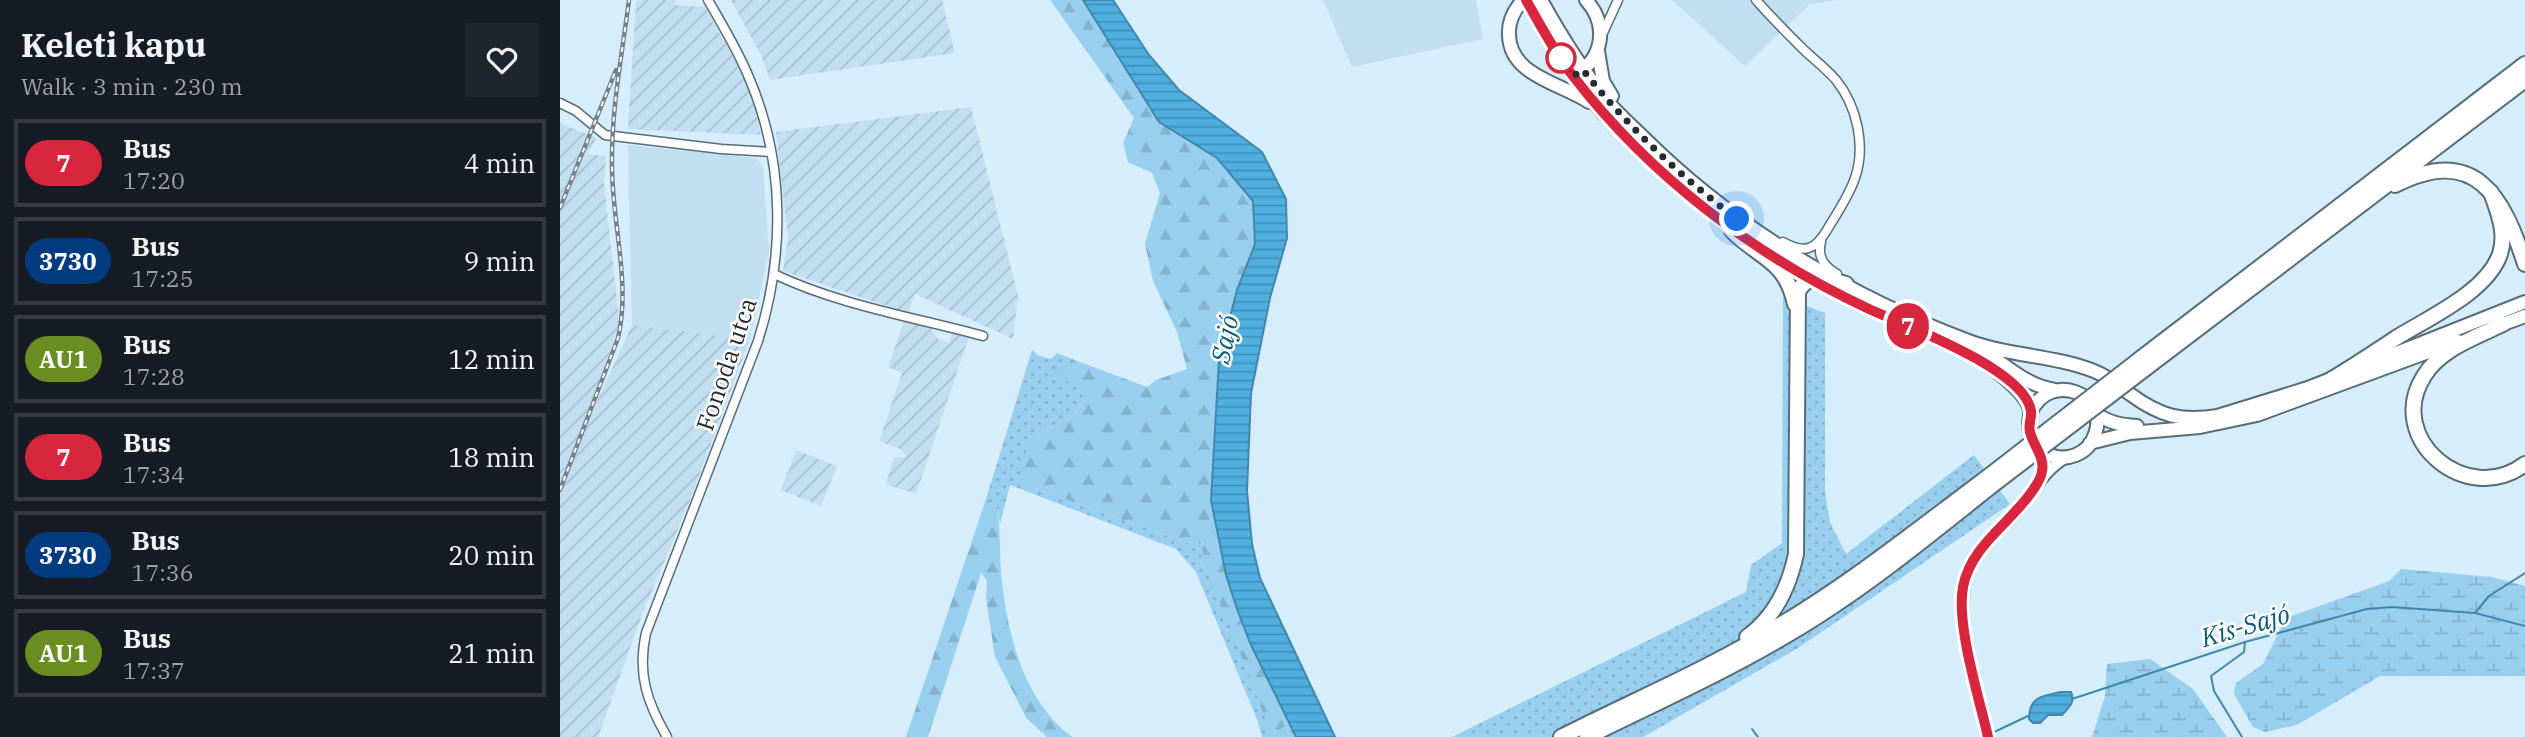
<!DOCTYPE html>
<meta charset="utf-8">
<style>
:root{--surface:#171b24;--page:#20242c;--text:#f1f3f6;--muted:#9ea1a6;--line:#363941}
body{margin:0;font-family:"IBM Plex Serif",serif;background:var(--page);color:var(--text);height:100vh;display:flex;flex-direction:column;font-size:26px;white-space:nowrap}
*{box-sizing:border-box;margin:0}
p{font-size:23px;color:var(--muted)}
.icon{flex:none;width:38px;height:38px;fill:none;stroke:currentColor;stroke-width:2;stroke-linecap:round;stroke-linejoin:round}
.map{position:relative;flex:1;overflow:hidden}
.sheet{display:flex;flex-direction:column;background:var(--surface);width:560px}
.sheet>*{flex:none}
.badge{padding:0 14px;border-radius:23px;font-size:24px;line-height:46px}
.you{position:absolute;width:35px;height:35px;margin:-18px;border:5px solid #fff;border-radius:50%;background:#1a73e8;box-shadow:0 0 0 10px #1a73e833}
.map>.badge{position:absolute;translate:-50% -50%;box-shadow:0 0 0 4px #fff}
.round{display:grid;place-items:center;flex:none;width:74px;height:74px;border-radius:0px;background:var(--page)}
.head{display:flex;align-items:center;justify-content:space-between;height:119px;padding:0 21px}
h1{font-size:33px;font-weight:800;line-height:52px}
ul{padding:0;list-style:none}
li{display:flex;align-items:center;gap:21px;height:88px;margin:0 14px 10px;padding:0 7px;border:4px solid var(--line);border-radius:0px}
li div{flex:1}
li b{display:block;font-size:26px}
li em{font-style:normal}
li .badge{min-width:77px;font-weight:700;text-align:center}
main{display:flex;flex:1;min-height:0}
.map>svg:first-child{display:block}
.built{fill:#c2dff1}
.industrial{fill:url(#industrial-furrows)}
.grass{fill:url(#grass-dots)}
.forest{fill:url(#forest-firs)}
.wetland{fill:url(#wetland-marsh)}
.water{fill:url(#water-rules);stroke:#4288ac;stroke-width:2}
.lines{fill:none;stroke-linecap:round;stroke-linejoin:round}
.stream{stroke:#4288ac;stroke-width:2}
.minor-casing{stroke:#596d79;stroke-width:11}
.secondary-casing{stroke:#596d79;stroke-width:14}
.primary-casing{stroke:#596d79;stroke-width:16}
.motorway-casing{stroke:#596d79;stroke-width:18}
.minor{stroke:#fff;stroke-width:8}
.secondary{stroke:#fff;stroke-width:10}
.primary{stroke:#fff;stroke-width:12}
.motorway{stroke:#fff;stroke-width:14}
.rail-casing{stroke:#73828b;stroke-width:4.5}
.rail{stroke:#fff;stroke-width:2;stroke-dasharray:5;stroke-linecap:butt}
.motorway-bridge-casing{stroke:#596d79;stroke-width:18;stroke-linecap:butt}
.motorway-bridge{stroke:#fff;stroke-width:14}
.line-casing{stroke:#fff;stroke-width:16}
.line{stroke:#d7263d;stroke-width:10}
.walk{stroke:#242c31;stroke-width:7;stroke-dasharray:0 12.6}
.stop-dot{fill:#fff;stroke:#d7263d;stroke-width:3.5}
.labels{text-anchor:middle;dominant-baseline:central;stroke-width:5;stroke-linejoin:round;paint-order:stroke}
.street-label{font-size:24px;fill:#242c31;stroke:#fff}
.water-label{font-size:26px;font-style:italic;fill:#0f5b7c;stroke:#fff}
</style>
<main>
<section class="sheet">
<div class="head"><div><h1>Keleti kapu</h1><p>Walk · 3 min · 230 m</p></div><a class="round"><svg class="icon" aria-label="heart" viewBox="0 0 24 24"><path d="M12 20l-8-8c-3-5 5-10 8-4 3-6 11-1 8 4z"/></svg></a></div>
<ul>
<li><span class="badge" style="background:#d7263d;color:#fff">7</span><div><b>Bus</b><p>17:20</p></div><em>4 min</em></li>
<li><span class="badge" style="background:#003b80;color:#fff">3730</span><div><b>Bus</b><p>17:25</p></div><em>9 min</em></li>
<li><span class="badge" style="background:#6b8e23;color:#fff">AU1</span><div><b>Bus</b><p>17:28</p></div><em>12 min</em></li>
<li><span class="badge" style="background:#d7263d;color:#fff">7</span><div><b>Bus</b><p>17:34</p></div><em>18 min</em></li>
<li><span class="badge" style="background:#003b80;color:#fff">3730</span><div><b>Bus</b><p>17:36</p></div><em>20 min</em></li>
<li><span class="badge" style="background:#6b8e23;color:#fff">AU1</span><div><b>Bus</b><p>17:37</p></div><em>21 min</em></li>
</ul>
</section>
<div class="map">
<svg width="1965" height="737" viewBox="0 0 1965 737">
<defs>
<pattern id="industrial-furrows" width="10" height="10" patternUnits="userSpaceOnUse" patternTransform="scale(1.75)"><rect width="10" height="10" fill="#c2dff1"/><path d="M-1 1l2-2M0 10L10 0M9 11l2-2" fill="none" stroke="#a7c0cf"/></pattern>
<pattern id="grass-dots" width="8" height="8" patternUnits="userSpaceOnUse" patternTransform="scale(1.75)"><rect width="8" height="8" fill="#98cfef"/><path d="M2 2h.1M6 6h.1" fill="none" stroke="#83b2cd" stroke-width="1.8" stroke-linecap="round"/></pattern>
<pattern id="forest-firs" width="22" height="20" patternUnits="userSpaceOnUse" patternTransform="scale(1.75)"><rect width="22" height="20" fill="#98cfef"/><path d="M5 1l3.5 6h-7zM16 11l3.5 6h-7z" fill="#83b2cd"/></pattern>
<pattern id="wetland-marsh" width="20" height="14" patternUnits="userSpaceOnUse" patternTransform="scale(1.75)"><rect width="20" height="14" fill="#98cfef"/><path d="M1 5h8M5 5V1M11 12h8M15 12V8" fill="none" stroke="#83b2cd"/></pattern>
<pattern id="water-rules" width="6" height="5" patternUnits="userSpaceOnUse" patternTransform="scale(1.75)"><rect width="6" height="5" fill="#4fafe0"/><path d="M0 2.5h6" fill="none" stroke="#418fb6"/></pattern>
</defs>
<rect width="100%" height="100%" fill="#d6edfb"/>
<path class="built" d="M763 0H916L923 39 792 67Z
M1112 0H1277L1249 5 1185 66Z
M68 145 196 158 203 166 209 252 190 339 72 325Z"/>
<path class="industrial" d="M76 0H115V5L145 7 184 77 197 114 201 135 68 129Z
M171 0H382L395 53 210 80 201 55Z
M411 107 458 296 453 339 355 294 348 313 223 271 228 238 216 132Z
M0 123 36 138 28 154 46 156 44 183 59 319 57 331 29 409 33 410 72 325 190 339 130 500 82 615 38 737H0Z
M344 321 370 328 379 340 389 343 392 333 409 337 356 494 326 484 334 457H347L342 450 319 441 342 373 328 367Z
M236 450 277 466 261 506 221 490Z"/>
<path class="grass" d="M1223 297 1265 313V492L1270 522 1286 554 1414 455 1450 504 1238 648 1083 737H892L1186 592 1191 565 1222 543Z
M472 350 479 356 491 359 497 353 512 359 500 375 522 393 524 402 511 418 476 434 471 487 627 543 640 538 643 554 640 563 651 578 717 733 729 722 736 737H702L698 722 636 572 616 549 450 485 440 524 437 507 426 499Z"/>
<path class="forest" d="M490 0H523L599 122 657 158 693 201 695 244 677 290 651 500 666 575 677 609 691 645 729 722 717 733 709 728 651 578 640 563 643 554 640 539 627 543 471 487 460 478V462L476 434 511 418 524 402 522 393 499 375 512 359 587 387 596 380 627 369 617 332 593 281 585 244 600 193 592 173 568 162 563 143 574 118Z
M426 499 437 507C441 532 439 558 442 583 449 640 464 700 512 737H487L467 719 435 657 426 598 427 581 421 573 368 737H346Z"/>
<path class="wetland" d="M1841 569 1932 577 1965 586V676H1820L1737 725 1705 732 1693 727 1674 694 1676 683 1703 664 1726 618 1829 581Z
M1590 659 1633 689 1667 737H1532L1545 696 1547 664Z"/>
<path class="water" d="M523 0H553L589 55 619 90 702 152 726 199 727 238 710 298 691 393 687 491 692 544 700 578 775 737H736L691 645 677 609 666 575 651 500 659 360 677 290 695 244 693 201 657 158 599 122Z
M1501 692H1511C1516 703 1508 708 1502 715H1488L1480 723H1473L1469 719C1469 697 1482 696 1501 692Z"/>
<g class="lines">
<path class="stream" d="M1915 613 1929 596 1965 573
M1512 699 1685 642 1807 609 1832 607 1915 613 1965 626
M1192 729 1198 737
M1432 733 1468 716
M1682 737 1654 691 1651 676 1684 652 1685 642"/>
<defs>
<path id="minor" d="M1196 0C1209 15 1223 29 1237 43 1249 56 1265 67 1276 80 1297 106 1306 146 1295 178 1289 196 1277 213 1267 230 1255 250 1245 254 1223 242
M1042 35 1058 0
M0 103 16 111 45 135 161 149 211 152
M1261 242C1257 257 1264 266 1277 274
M214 274C279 305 353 317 423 336
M107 737C87 702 77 674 86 633L198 341C225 256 225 163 190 80 179 52 163 26 148 0"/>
<path id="secondary" d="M1476 444 1483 465 1481 478
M1428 737C1417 688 1386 603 1414 558 1426 539 1444 526 1458 510 1474 492 1483 471 1505 458"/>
<path id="primary" d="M963 0C954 10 948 21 949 35 950 76 1001 83 1029 102
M966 0 1013 76 1043 113 1112 180 1179 235
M981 0C1001 36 1022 70 1048 102 1059 115 1073 127 1085 139 1174 227 1289 296 1406 340 1447 356 1493 355 1534 371 1547 376 1559 385 1570 394 1600 416 1621 422 1658 416
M1038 51 1043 81 1052 96
M1016 74C1044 58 1048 24 1026 0
M1204 250C1239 271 1273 293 1310 309 1356 330 1409 346 1447 380 1456 388 1466 397 1470 409 1471 414 1469 419 1469 424 1469 437 1477 449 1488 454 1506 463 1529 454 1535 434 1550 394 1490 370 1471 412
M1935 327 1965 316
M1421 349C1445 364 1466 386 1495 390
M1535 413C1549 423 1561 425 1577 426
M1651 418 1748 388 1965 302
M1530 443 1570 433 1640 427 1697 415 1898 341"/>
<path id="motorway" d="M1835 185C1915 144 1943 196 1965 264
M1172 231C1200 259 1225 259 1235 304
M1943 324C1916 337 1880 349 1864 376 1824 439 1907 508 1965 464
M1580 359 1965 64
M1586 368 1965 80
M1772 379C1794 366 1815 352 1836 338 1868 318 1927 292 1940 254 1947 232 1938 213 1931 192
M1187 637C1215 617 1229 587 1236 554L1238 292C1248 271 1267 278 1286 284
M1001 737C1074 700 1151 668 1220 625 1292 582 1358 529 1425 479
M1027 737C1094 704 1163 673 1227 635 1299 593 1365 539 1430 487"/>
</defs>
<use href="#minor" class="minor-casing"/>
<use href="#secondary" class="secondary-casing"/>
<use href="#primary" class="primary-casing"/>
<use href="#motorway" class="motorway-casing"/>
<use href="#minor" class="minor"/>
<use href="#secondary" class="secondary"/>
<use href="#primary" class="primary"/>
<use href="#motorway" class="motorway"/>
<defs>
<path id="rail" d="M0 208 56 70
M0 490 58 338C71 283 52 223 52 166 51 111 62 55 69 0"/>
</defs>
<use href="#rail" class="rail-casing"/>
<use href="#rail" class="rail"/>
<defs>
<path id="motorway-bridge" d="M1425 479 1580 359
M1430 487 1586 368"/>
</defs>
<use href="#motorway-bridge" class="motorway-bridge-casing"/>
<use href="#motorway-bridge" class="motorway-bridge"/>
</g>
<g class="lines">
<defs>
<path id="line" d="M966 0C981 26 995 53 1013 76 1090 176 1195 256 1309 309 1344 325 1465 369 1471 411 1472 418 1468 424 1470 432 1473 445 1485 457 1482 471 1481 479 1477 484 1473 490 1451 523 1411 545 1403 587 1396 625 1419 697 1428 737"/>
</defs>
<use href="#line" class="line-casing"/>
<use href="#line" class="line"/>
<path class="walk" d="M1001 58 1013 76 1023 70C1067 126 1120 176 1177 219"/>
</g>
<circle class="stop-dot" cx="1001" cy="58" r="14"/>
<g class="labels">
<g class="street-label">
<text transform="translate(166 364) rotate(-71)">Fonoda utca</text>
</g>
<g class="water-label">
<text transform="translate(664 339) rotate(-78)">Sajó</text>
<text transform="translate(1685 625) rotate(-16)">Kis-Sajó</text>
</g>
</g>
</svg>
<div class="you" style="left:1177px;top:219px"></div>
<b class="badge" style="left:1348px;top:326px;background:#d7263d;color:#fff">7</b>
</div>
</main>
